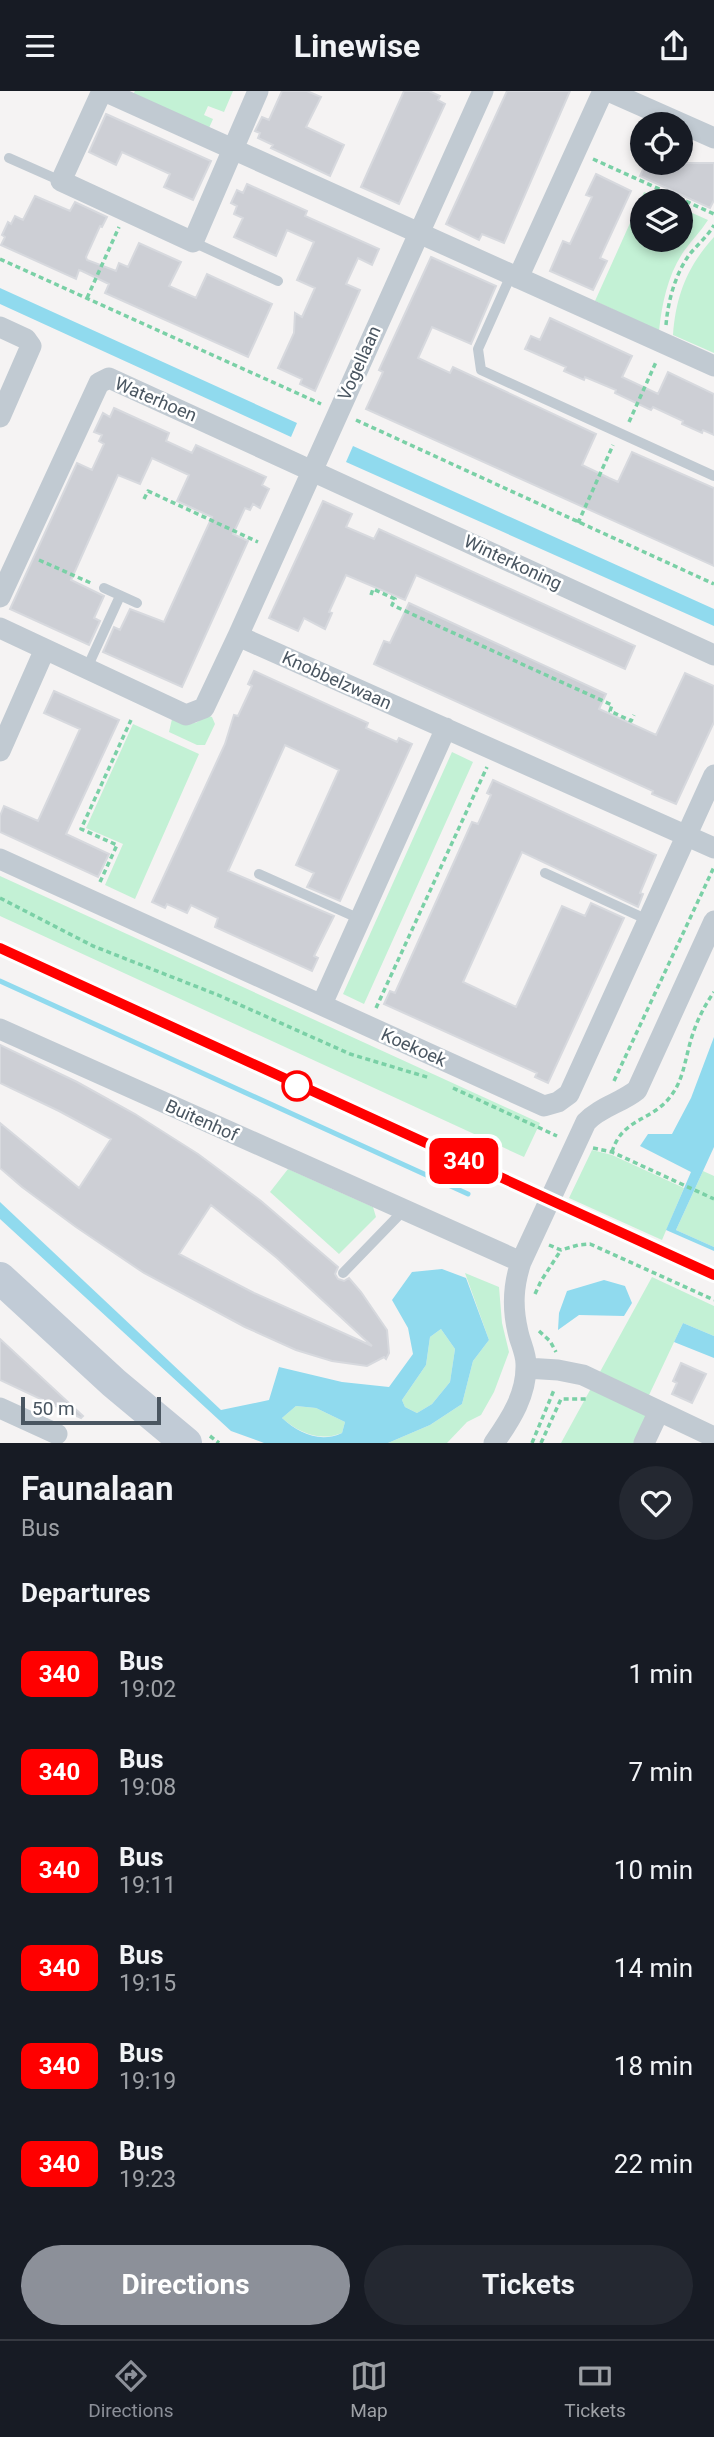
<!DOCTYPE html>
<style>
:root{--surface:#171b24;--page:#242831;--text:#f1f3f6;--muted:#9ea1a6;--line:#363941;--accent:#8c9099}
body{margin:0;font-family:Roboto,sans-serif;background:var(--page);color:var(--text);height:100vh;display:flex;flex-direction:column;font-size:26px;white-space:nowrap}
*{box-sizing:border-box;margin:0}
p{font-size:23px;color:var(--muted)}
.icon{flex:none;width:38px;height:38px;fill:none;stroke:currentColor;stroke-width:2;stroke-linecap:round;stroke-linejoin:round}
.map{position:relative;height:1352px;overflow:hidden}
.panel{display:flex;flex-direction:column;background:var(--surface);flex:1}
.panel>*{flex:none}
.badge{padding:0 14px;border-radius:10px;font-size:24px;line-height:46px}
.controls{position:absolute;left:630px;top:21px;display:grid;gap:14px}
.controls a{display:grid;place-items:center;width:63px;height:63px;border-radius:50%;background:var(--surface);box-shadow:0 4px 10px #0003;font-size:35px}
.scale{position:absolute;left:21px;bottom:18px;width:140px;box-sizing:border-box;padding-left:7px;border:4px solid #4a5661;border-top:0;font-size:19px;line-height:24px;white-space:nowrap;color:#4a5661;-webkit-text-stroke:5px #fff;paint-order:stroke}
.map>.badge{position:absolute;translate:-50% -50%;box-shadow:0 0 0 4px #fff}
h2{padding:0 21px;font-size:26px;line-height:63px}
.round{display:grid;place-items:center;flex:none;width:74px;height:74px;border-radius:37px;background:var(--page)}
.head{display:flex;align-items:center;justify-content:space-between;height:119px;padding:0 21px}
h1{font-size:33px;font-weight:700;line-height:52px}
.button{display:flex;gap:14px;margin-top:auto;padding:14px 21px}
.button a{flex:1;height:80px;border-radius:42px;background:var(--accent);color:#fff;font-size:28px;font-weight:700;line-height:80px;text-align:center}
.button a+a{background:var(--page);color:var(--text)}
ul{padding:0;list-style:none}
li{display:flex;align-items:center;gap:21px;height:98px;padding:0 21px}
li div{flex:1}
li b{display:block;font-size:26px}
li em{font-style:normal}
li .badge{min-width:77px;font-weight:700;text-align:center}
header{display:flex;justify-content:space-between;align-items:center;height:91px;padding:0 21px;background:var(--surface);font-size:32px;font-weight:700}
.tab-bar{display:flex;justify-content:space-around;align-items:center;height:98px;border-top:2px solid var(--line);background:var(--surface);font-size:19px;color:var(--muted)}
.tab-bar a{display:grid;justify-items:center;gap:4px}
.tab-bar .on{color:var(--accent)}
.map>svg:first-child{display:block}
.green{fill:#c3f1d5}
.water{fill:#90daee;fill-rule:evenodd}
.lines{fill:none;stroke-linecap:round;stroke-linejoin:round}
.stream{stroke:#90daee;stroke-width:5}
.building{fill:#cdcfd5;stroke:#d7d9de;stroke-width:2;fill-rule:evenodd}
.path{stroke:#7ad0a6;stroke-width:3.5;stroke-dasharray:5 3.5;stroke-linecap:butt}
.lane{stroke:#c1cad2;stroke-width:10}
.street{stroke:#c1cad2;stroke-width:21}
.secondary{stroke:#c1cbd6;stroke-width:32}
.line-casing{stroke:#fff;stroke-width:16}
.line{stroke:#f00;stroke-width:10}
.stop-dot{fill:#fff;stroke:#f00;stroke-width:3.5}
.labels{text-anchor:middle;dominant-baseline:central;stroke-width:5;stroke-linejoin:round;paint-order:stroke}
.street-label{font-size:18px;fill:#4a5661;stroke:#fff}
</style>
<header><svg class="icon" aria-label="menu" viewBox="0 0 24 24"><path d="M4 6h16M4 12h16M4 18h16"/></svg>Linewise<svg class="icon" aria-label="share" viewBox="0 0 24 24"><path d="M12 15V3M7 8l5-5 5 5M5 13v7h14v-7"/></svg></header>
<div class="map">
<svg width="714" height="1352" viewBox="0 0 714 1352">
<rect width="100%" height="100%" fill="#f5f3f3"/>
<path class="green" d="M135 0H233L224 21 208 15 204 24 213 28 209 37 133 3Z
M644 101 666 110H642V149H681V117L708 129C701 140 692 149 684 160 668 183 662 212 659 240L595 210Z
M714 146V262L673 244C676 204 687 176 714 146Z
M205 624 212 626 215 633 205 654H197L169 641 172 628C185 632 196 637 205 624Z
M133 633 199 663 135 808 105 794 123 753 86 737Z
M452 661 473 671 364 913 343 903Z
M0 785 540 1032 524 1066 0 825Z
M592 1059 612 1064 684 1097 662 1149 569 1107Z
M288 1078 373 1116 376 1126 339 1163 270 1101Z
M703 1080 714 1085V1156L676 1139Z
M465 1182 499 1196 502 1232 509 1261 494 1301 481 1324 467 1331 447 1352H388L430 1334 462 1313 473 1270 489 1249Z
M652 1186 714 1215V1245L683 1232 642 1319 648 1323 635 1352H561Z
M441 1238 455 1258 450 1291 432 1313 417 1322 405 1316 402 1309 426 1274 430 1246Z
M296 1315 316 1317 345 1331 342 1342C320 1351 299 1342 282 1327Z"/>
<path class="water" d="M0 197 297 332 291 346 0 213Z
M353 355 714 518V535L346 371Z
M714 946V1056L676 1139 714 1156V1160L666 1139 691 1081 640 1055 648 1043H672L691 1007Z
M0 1111 221 1319 269 1309 279 1276 342 1291 389 1296 413 1263 408 1237 392 1209 412 1181 442 1178 466 1187 489 1249 473 1270 462 1313 430 1334 388 1352H264L231 1340 0 1128ZM441 1238 455 1258 450 1291 432 1313 417 1322 405 1316 402 1309 426 1274 430 1246ZM296 1315 316 1317 345 1331 342 1342C321 1352 299 1343 282 1327Z
M604 1189 625 1195 632 1212 624 1225 579 1224 558 1239 559 1222 567 1200Z
M683 1232 714 1245V1267L674 1251Z"/>
<g class="lines">
<path class="stream" d="M0 890 468 1103"/>
</g>
<path class="building" d="M282 0H307L321 6 306 36 344 54 330 85 271 57 273 54 258 47 260 42 255 40 262 26 269 29Z
M404 0H429L440 5 438 9 445 13 399 113 361 96Z
M507 0H570L504 152 482 143 479 149 446 133Z
M106 23 211 70 193 109 164 96 170 83 122 61 116 74 89 61Z
M646 72H714V109L710 117 640 85Z
M596 83 631 100 600 167 607 170 593 199 550 180 563 150 570 153 592 106 586 104Z
M247 93 307 120 305 125 379 158 372 174 358 167 346 193 360 199 315 300 300 293 302 288 278 277 294 242 295 222 302 226 315 197 297 189 314 151 287 139 276 165 234 146 243 127 234 123 237 115 231 112 237 99 243 102Z
M35 105 70 120 75 111 107 126 102 136 100 135 86 166 87 169 116 180 119 172 128 176 139 152 181 171 169 195 196 207 207 183 272 213 248 266 105 202 109 193 82 180 79 179 76 188 1 154 5 146 2 144 8 131 11 133 15 125 23 129Z
M431 166 496 195 471 253 432 236 418 267 450 282 453 276 596 343 582 374 609 387 618 391 632 361 714 397V475L366 318 383 281 379 279Z
M550 227 632 265 622 286 658 303 668 281 714 303V344L703 339 702 342 682 333 683 330 653 316 651 319 615 302 616 299 585 286 584 289 564 280 566 276 525 258 531 245 540 249Z
M114 317 169 342 166 350 192 362 196 354 266 386 262 394 269 398 260 417 253 413 250 419 245 417 233 443 248 450 182 596 103 561 114 536 120 539 130 518 164 531 212 426 177 410 189 384 152 367 140 393 118 384 71 489 104 505 94 527 100 530 89 554 10 518 77 372 92 379 104 353 99 350 102 344 94 341 103 322 110 326Z
M323 410 352 423 346 436 374 448 379 438 635 555 625 578 416 484 405 509 346 484 329 521 332 522 325 538 304 527 298 540 269 527Z
M409 512 606 603 599 618 656 644 685 582 714 595V631L676 713 652 703 653 700 374 573 384 550 390 552Z
M254 580 368 632 366 637 397 651 399 647 412 653 340 810 307 796 314 782 296 774 339 679 285 654 228 780 334 825 314 865 318 867 312 880 215 836 218 827 191 814 187 822 167 813 165 817 152 811 225 653 234 624 238 625 252 595 248 593Z
M54 600 119 629 66 743 109 763 98 786 0 741V725L4 715 38 730 80 638 44 622Z
M493 689 656 764 640 802 643 803 638 816 522 761 463 891 516 916 562 815 585 825 591 812 624 827 548 992 535 986 537 982 384 913 390 900 395 902 472 731 478 733 491 704 487 702Z
M0 954 77 991 135 1023 198 1063 261 1110 338 1176 335 1183 338 1188 344 1190 349 1187 361 1201 387 1239 389 1262 386 1268 384 1266 367 1275 332 1270 296 1259 245 1236 144 1182 76 1136 22 1096 0 1077V1032L79 1097 111 1048 59 1020 0 992ZM211 1114 277 1167 372 1255 254 1202 179 1163Z
M0 1248 83 1325 81 1327 0 1289Z
M681 1272 706 1283 692 1312 672 1303 677 1292 673 1290Z"/>
<g class="lines">
<path class="path" d="M593 68 714 123
M0 168 321 313
M87 207 119 136
M666 234C668 210 675 184 689 164 697 154 708 145 714 134
M356 329 714 493
M629 331 656 271
M144 408 148 400 258 451
M578 432 613 354
M39 469 93 493
M371 504 373 498 395 508 392 514 612 614 610 620 631 630 634 624
M100 791 117 754 81 738 131 629
M0 807 93 855 218 904 350 963 430 987
M376 917 487 676
M614 990 714 776
M453 997 557 1045
M593 1057 612 1061 714 1108
M612 1061C622 1027 652 1030 670 1006 682 991 684 975 689 956 694 936 702 918 714 901
M549 1154 561 1159 578 1154 590 1153 714 1209
M535 1203 541 1190 561 1159
M539 1240 550 1250 556 1261
M210 1345 219 1352
M532 1352 554 1299
M541 1352 561 1308H587"/>
<path class="lane" d="M9 67 61 90
M193 151 278 190
M511 184 478 258 481 279 714 385
M104 497 137 512
M87 577 120 505
M545 782 648 829
M259 783 360 828
M0 857 714 1184
M343 1182 404 1119"/>
<path class="street" d="M102 0 61 90 193 151 258 0
M104 0 714 275
M608 0 714 47
M518 187 603 0
M0 236 26 248 31 255 0 326
M0 506 99 292 109 287 714 564
M0 537 186 624 204 617 238 545 714 757
M238 545 483 0
M0 660 45 558
M0 768 544 1015 558 1011 569 1003 714 684
M322 913 446 637
M0 938 521 1171
M526 1277 558 1279 583 1284 714 1346
M0 1317 57 1343
M494 1352C511 1328 527 1303 526 1273 526 1262 520 1251 518 1241 512 1216 513 1195 521 1171L586 1031C600 1016 621 1012 637 999L714 830
M644 1352 659 1320"/>
<path class="secondary" d="M0 1187 114 1292 186 1352"/>
</g>
<g class="lines">
<defs>
<path id="line" d="M0 857 714 1184"/>
</defs>
<use href="#line" class="line-casing"/>
<use href="#line" class="line"/>
</g>
<circle class="stop-dot" cx="297" cy="995" r="14"/>
<g class="labels">
<g class="street-label">
<text transform="translate(359 272) rotate(-66)">Vogellaan</text>
<text transform="translate(156 308) rotate(23)">Waterhoen</text>
<text transform="translate(513 471) rotate(25)">Winterkoning</text>
<text transform="translate(337 589) rotate(24)">Knobbelzwaan</text>
<text transform="translate(414 956) rotate(24)">Koekoek</text>
<text transform="translate(202 1029) rotate(24)">Buitenhof</text>
</g>
</g>
</svg>
<div class="controls">
<a><svg class="icon" aria-label="locate" viewBox="0 0 24 24"><circle cx="12" cy="12" r="6"/><path d="M12 2v4M12 18v4M2 12h4M18 12h4"/></svg></a>
<a><svg class="icon" aria-label="layers" viewBox="0 0 24 24"><path d="M12 4l9 5-9 5-9-5zM3 14l9 5 9-5"/></svg></a>
</div>
<div class="scale">50 m</div>
<b class="badge" style="left:464px;top:1070px;background:#f00;color:#fff">340</b>
</div>
<section class="panel">
<div class="head"><div><h1>Faunalaan</h1><p>Bus</p></div><a class="round"><svg class="icon" aria-label="heart" viewBox="0 0 24 24"><path d="M12 20l-8-8c-3-5 5-10 8-4 3-6 11-1 8 4z"/></svg></a></div>
<h2>Departures</h2>
<ul>
<li><span class="badge" style="background:#f00;color:#fff">340</span><div><b>Bus</b><p>19:02</p></div><em>1 min</em></li>
<li><span class="badge" style="background:#f00;color:#fff">340</span><div><b>Bus</b><p>19:08</p></div><em>7 min</em></li>
<li><span class="badge" style="background:#f00;color:#fff">340</span><div><b>Bus</b><p>19:11</p></div><em>10 min</em></li>
<li><span class="badge" style="background:#f00;color:#fff">340</span><div><b>Bus</b><p>19:15</p></div><em>14 min</em></li>
<li><span class="badge" style="background:#f00;color:#fff">340</span><div><b>Bus</b><p>19:19</p></div><em>18 min</em></li>
<li><span class="badge" style="background:#f00;color:#fff">340</span><div><b>Bus</b><p>19:23</p></div><em>22 min</em></li>
</ul>
<div class="button"><a>Directions</a><a>Tickets</a></div>
</section>
<nav class="tab-bar">
<a class="on"><svg class="icon" aria-label="directions" viewBox="0 0 24 24"><path d="M12 3l9 9-9 9-9-9zM9 14v-3h6M13 9l2 2-2 2"/></svg>Directions</a>
<a><svg class="icon" aria-label="map" viewBox="0 0 24 24"><path d="M3 6l6-2 6 2 6-2v14l-6 2-6-2-6 2zM9 4v14M15 6v14"/></svg>Map</a>
<a><svg class="icon" aria-label="tickets" viewBox="0 0 24 24"><path d="M3 7h18v10H3zM15 7v10"/></svg>Tickets</a>
</nav>
